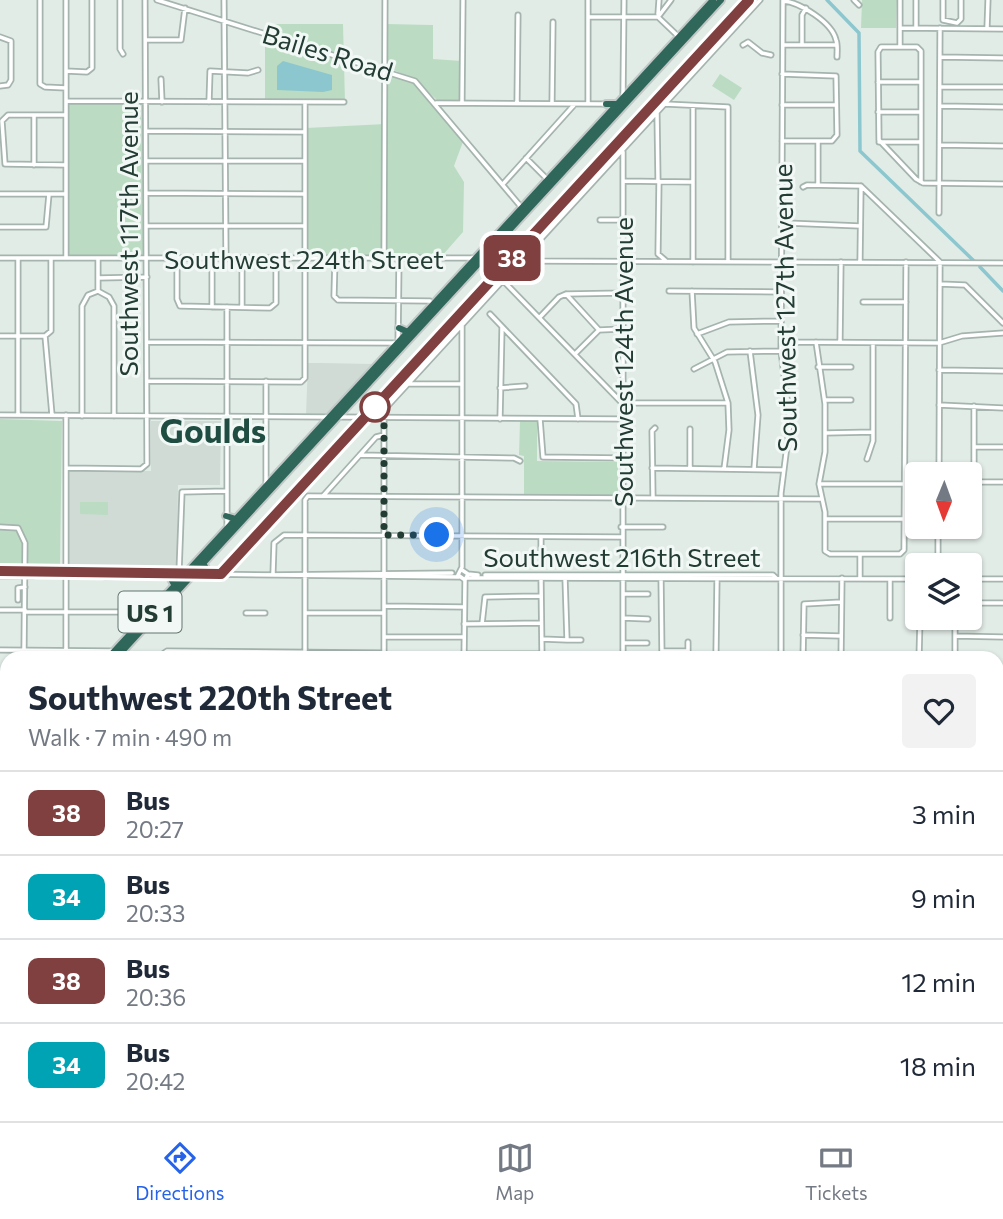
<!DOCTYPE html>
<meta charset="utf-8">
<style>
:root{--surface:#fff;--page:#f2f2f3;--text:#1f2937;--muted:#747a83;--line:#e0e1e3;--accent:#2563eb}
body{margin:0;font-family:Commissioner,sans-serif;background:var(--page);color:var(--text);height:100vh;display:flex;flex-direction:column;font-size:26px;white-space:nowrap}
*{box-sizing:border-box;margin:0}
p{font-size:23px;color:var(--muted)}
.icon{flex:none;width:38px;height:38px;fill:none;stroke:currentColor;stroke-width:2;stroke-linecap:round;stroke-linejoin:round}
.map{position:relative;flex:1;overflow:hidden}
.panel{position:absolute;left:0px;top:651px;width:1004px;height:471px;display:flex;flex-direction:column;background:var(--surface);border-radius:21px 21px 0 0;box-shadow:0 2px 5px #0004}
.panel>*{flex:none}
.badge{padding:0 14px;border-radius:10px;font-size:24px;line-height:46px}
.needle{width:46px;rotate:181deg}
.tools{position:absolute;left:905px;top:462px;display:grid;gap:14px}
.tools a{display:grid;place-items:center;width:77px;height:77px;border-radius:7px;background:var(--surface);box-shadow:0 2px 5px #0004;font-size:35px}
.you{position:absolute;width:35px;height:35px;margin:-18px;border:5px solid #fff;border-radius:50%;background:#1a73e8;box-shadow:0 0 0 10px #1a73e833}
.map>.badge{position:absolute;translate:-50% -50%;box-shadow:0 0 0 4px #fff}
.round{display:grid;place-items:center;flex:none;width:74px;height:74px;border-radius:7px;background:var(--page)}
.head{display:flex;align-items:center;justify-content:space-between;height:119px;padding:0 28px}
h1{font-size:33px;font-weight:700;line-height:52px}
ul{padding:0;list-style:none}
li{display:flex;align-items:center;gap:21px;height:84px;padding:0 28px;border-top:2px solid var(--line)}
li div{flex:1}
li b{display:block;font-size:26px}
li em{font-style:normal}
li .badge{min-width:77px;font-weight:700;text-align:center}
.menu{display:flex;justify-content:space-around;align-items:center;height:98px;border-top:2px solid var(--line);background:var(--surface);font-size:19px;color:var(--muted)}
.menu a{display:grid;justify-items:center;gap:4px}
.menu .on{color:var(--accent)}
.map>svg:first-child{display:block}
.built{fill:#d0dbd6}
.green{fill:#bbdcc3}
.water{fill:#8cc7cf}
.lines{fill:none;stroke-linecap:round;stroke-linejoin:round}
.canal{stroke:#8cc7cf;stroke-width:3.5}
.minor-casing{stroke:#a5b4ae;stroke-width:7}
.major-casing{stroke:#c1c8c6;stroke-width:9}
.highway-casing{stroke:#c1c8c6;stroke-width:10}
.minor{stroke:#fff;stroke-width:3.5}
.major{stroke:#689f8f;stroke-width:5}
.highway{stroke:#2f675a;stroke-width:6}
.line-casing{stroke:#fff;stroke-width:16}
.line{stroke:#804040;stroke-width:10}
.walk{stroke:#233c34;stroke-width:7;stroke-dasharray:0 12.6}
.stop-dot{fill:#fff;stroke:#804040;stroke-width:3.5}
.labels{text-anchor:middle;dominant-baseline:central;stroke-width:6;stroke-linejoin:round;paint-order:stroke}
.shield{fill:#f2f8f5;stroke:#61746e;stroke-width:2}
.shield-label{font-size:24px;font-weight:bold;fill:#233c34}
.street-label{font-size:26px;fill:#233c34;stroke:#f2f8f5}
.district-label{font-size:33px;font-weight:bold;fill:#1f4d41;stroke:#f2f8f5}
</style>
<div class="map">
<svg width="1003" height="1121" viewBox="0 0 1003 1121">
<rect width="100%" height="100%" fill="#e2ece7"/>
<path class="built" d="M308 363H322L372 364 327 414H306Z
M151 421H221L220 485H178L177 568H69V471H151Z"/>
<path class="green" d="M862 0H897L896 28H861Z
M265 24H343L345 102 265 101Z
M387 24 433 25V59L462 61 459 101 437 100 414 79 387 67Z
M386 73 416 84 464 139 454 166 464 182 463 232 441 257H308L306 128 385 124Z
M720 74 742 88 734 100 712 86Z
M71 103H141L145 106 143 256 68 255 67 105Z
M0 419 62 421 60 566 0 565Z
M520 421H537V461L618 462V495H524V456L519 455Z
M80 502H108V515L80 514Z"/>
<path class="water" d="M283 61 332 75V90L323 92 277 90V66Z"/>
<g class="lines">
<path class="canal" d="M827 0 859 33 860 151 974 261
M980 267 1003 291
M421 1121V1115"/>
<defs>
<path id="minor" d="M40 0V84L45 87 66 88
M66 0V258
M120 0V49L123 54
M157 0 415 81 522 208
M224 0 226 259
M854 0 859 5
M943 0V20L957 23 961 19V0
M783 1C799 2 832 22 836 40 838 45 837 51 837 57
M658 14 659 0
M588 17H658
M658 17 679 37
M658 17 671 0
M900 28 1003 29
M916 28V0
M987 28 988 0
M0 37 11 41V80L8 85 0 86
M146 40H181L185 8
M743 45 748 42 762 53 771 55
M783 45H837
M802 45V15L806 8
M900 47V0
M940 57 1003 58
M66 71 87 72 92 68V0
M161 79 162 102
M878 82H921
M940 87H1003
M623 95 624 0
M66 101 344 102
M209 102 210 71 248 73 258 70
M436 103 605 104
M462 103 463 0
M517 103 518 15
M552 103 553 22
M588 104V0
M665 104 728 107V261
M782 105H836
M940 106 1003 107
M878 112H921
M657 113 658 181
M147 131 305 132
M782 141H832L837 135 836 76 782 74
M818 142V185
M879 142H921
M940 145 1003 146
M623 152V658
M526 158 547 179
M147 161H305
M34 165V115
M66 165 5 164 2 121 8 115H66
M623 181 693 182
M659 181 658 254 665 260
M921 182V51L917 47H881L878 52 879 140 916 179 923 183 1003 184
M503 184 574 105
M861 186 940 262 939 474
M803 187 807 185 861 186
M147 193 305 194
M0 194H66
M939 213 940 28
M600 220H622
M147 226H305
M0 227H46L49 194
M782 227 787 223 860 226
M0 258H474
M51 258V331L45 336 52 415
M98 259V291
M177 259V299L180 306 270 308 276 303V259
M242 259V307
M335 259 334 296 338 300 430 301
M384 259 385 0
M482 259 622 403
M527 261 1003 263
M860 261 861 186
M693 262V106
M98 278 147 277
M940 284 965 285 1003 323
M98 291 109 297 114 306V416
M669 291 781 292
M692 291 694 328 715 362 728 403 729 430 724 469
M566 294 599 330
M863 302H906
M212 307V259
M490 314 576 404 578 419
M540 317 559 297 566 294 623 293
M462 326V567L458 575 465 580 468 574 462 570
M697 334 729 322 781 321
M0 336H45
M147 342 398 343 399 260
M781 342 939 343 962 336 1003 333
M816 342 825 404V452L819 484 825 512V551L830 554H900L904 550 906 262
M840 342 841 262
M750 351 758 415 754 469
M575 354 599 330 622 329
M818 367H851
M694 369 727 352 781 351
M939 370 1003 371
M147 381 301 382 305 378V102
M266 381V484
M407 384H462
M500 388 525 386
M825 400H851
M622 403H728
M939 405 1003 408
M0 415 329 417
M18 415V258
M82 416V306L88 295 98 291
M337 417 622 419
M500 419 502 327
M540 419 543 457 622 458
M826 433 873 432
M974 447H1003
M360 455 514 458 520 461
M867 459 873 441V343
M66 468 141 469 147 464 145 0
M652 468 784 470
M690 468V429
M970 482H1003
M974 482V406
M819 484H905
M323 496 376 437 384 435
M653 498 652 431 655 428
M826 519H905
M0 527 18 528 25 543 24 650
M227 527V307
M621 527H663
M541 555V537
M938 565V527
M179 572 182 492 226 491
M273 573 274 543 284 535 621 537
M196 574 459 577
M468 574 478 575
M265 575 452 573
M485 575H773L776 578
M661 577 662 658
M467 578 917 579
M541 578 542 658
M860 578V554
M916 579 917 594
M970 579H1003
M623 594H648
M18 600V588L25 587
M970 603H1003
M384 606 464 607
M0 610H25
M25 612H149
M246 613H265
M305 613H384
M623 618 648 619
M890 618V579
M464 624 541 623
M482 624 485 597 541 596
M803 635 841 636
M955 636 1003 637
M384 637H464
M542 639 567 640 565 578
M567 640H581
M688 642V658
M623 643H647
M0 650 113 651
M66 651V415
M662 651H688
M716 651 717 579
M464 654H542
M157 658 167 651 384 653
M305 658V500L308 496 822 499
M384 658V410L760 0
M464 658 465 580
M781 658V493L790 422 781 351 783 0
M803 658 804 604 841 602
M841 658 842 578
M919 658 920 618
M955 658V618
M998 671H1003
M0 690H7
M3 690V709
M0 709H7
M998 720H1003
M998 761V767
M998 782V807
M0 836 7 843
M0 860 7 848
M998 873 1001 874
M0 1058H7
M331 1115V1121
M501 1115 505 1121
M520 1115H527
M629 1115H675L681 1121
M848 1115 849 1121
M997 1118 1000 895
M16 1121V1115
M45 1121V1115
M75 1121V1115
M104 1121V1115
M152 1121V1115
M181 1121 182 1115
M213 1121 214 1115
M287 1121V1115
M349 1121 350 1115
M380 1121V1115
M463 1121V1115
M485 1121 487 1115
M512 1121 520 1115
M776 1121V1115
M870 1121V1115
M899 1121V1115
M928 1121 929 1115
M933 1121V1115"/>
<path id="major" d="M0 571 187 574
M0 575H33
M105 576 162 575
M0 819 7 826
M0 827 7 834
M134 1121V1115"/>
<path id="highway" d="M606 104H619
M399 328 408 332
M226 516 236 519
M203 563 209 574
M169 575 175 586
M108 658 713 0
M116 658 721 0
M0 776 7 768
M0 784 7 777"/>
</defs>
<use href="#minor" class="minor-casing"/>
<use href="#major" class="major-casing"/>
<use href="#highway" class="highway-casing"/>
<use href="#minor" class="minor"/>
<use href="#major" class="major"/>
<use href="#highway" class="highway"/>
</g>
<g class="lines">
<defs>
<path id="line" d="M0 571 221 574 749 0"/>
</defs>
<use href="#line" class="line-casing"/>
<use href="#line" class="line"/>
<path class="walk" d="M375 407 384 410V535H437"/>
</g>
<circle class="stop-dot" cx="375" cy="407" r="14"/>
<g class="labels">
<rect class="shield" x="118.5" y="591.5" width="63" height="41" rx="5"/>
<g class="shield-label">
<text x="150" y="612">US 1</text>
</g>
<g class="street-label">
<text transform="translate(328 52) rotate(17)">Bailes Road</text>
<text transform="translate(127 234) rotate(-90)">Southwest 117th Avenue</text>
<text x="304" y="258">Southwest 224th Street</text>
<text transform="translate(784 308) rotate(-91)">Southwest 127th Avenue</text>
<text transform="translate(622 362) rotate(-90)">Southwest 124th Avenue</text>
<text x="622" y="556">Southwest 216th Street</text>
</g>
<g class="district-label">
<text x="213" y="429">Goulds</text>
</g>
</g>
</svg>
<div class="tools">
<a><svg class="needle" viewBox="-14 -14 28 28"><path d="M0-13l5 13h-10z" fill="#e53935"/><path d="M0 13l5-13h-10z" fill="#747a83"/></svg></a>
<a><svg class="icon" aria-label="layers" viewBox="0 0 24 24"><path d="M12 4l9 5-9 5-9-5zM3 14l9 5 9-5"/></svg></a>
</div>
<div class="you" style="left:437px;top:535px"></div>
<b class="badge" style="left:512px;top:258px;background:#804040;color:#fff">38</b>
<section class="panel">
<div class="head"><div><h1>Southwest 220th Street</h1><p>Walk · 7 min · 490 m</p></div><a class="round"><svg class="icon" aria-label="heart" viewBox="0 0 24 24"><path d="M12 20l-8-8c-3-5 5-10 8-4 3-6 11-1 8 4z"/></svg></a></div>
<ul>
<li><span class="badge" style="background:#804040;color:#fff">38</span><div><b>Bus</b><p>20:27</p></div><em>3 min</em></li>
<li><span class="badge" style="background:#00a3b4;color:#fff">34</span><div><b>Bus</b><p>20:33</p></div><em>9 min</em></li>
<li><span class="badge" style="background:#804040;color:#fff">38</span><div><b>Bus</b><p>20:36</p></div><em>12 min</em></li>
<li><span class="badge" style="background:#00a3b4;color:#fff">34</span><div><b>Bus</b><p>20:42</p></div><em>18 min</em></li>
</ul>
</section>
</div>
<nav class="menu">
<a class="on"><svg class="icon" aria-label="directions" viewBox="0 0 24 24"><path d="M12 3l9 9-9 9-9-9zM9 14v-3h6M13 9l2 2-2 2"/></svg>Directions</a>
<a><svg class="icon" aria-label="map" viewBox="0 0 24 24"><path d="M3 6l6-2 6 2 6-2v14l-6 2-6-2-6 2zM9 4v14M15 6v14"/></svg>Map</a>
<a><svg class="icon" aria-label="tickets" viewBox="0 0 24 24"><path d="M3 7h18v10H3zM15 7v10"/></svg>Tickets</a>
</nav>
